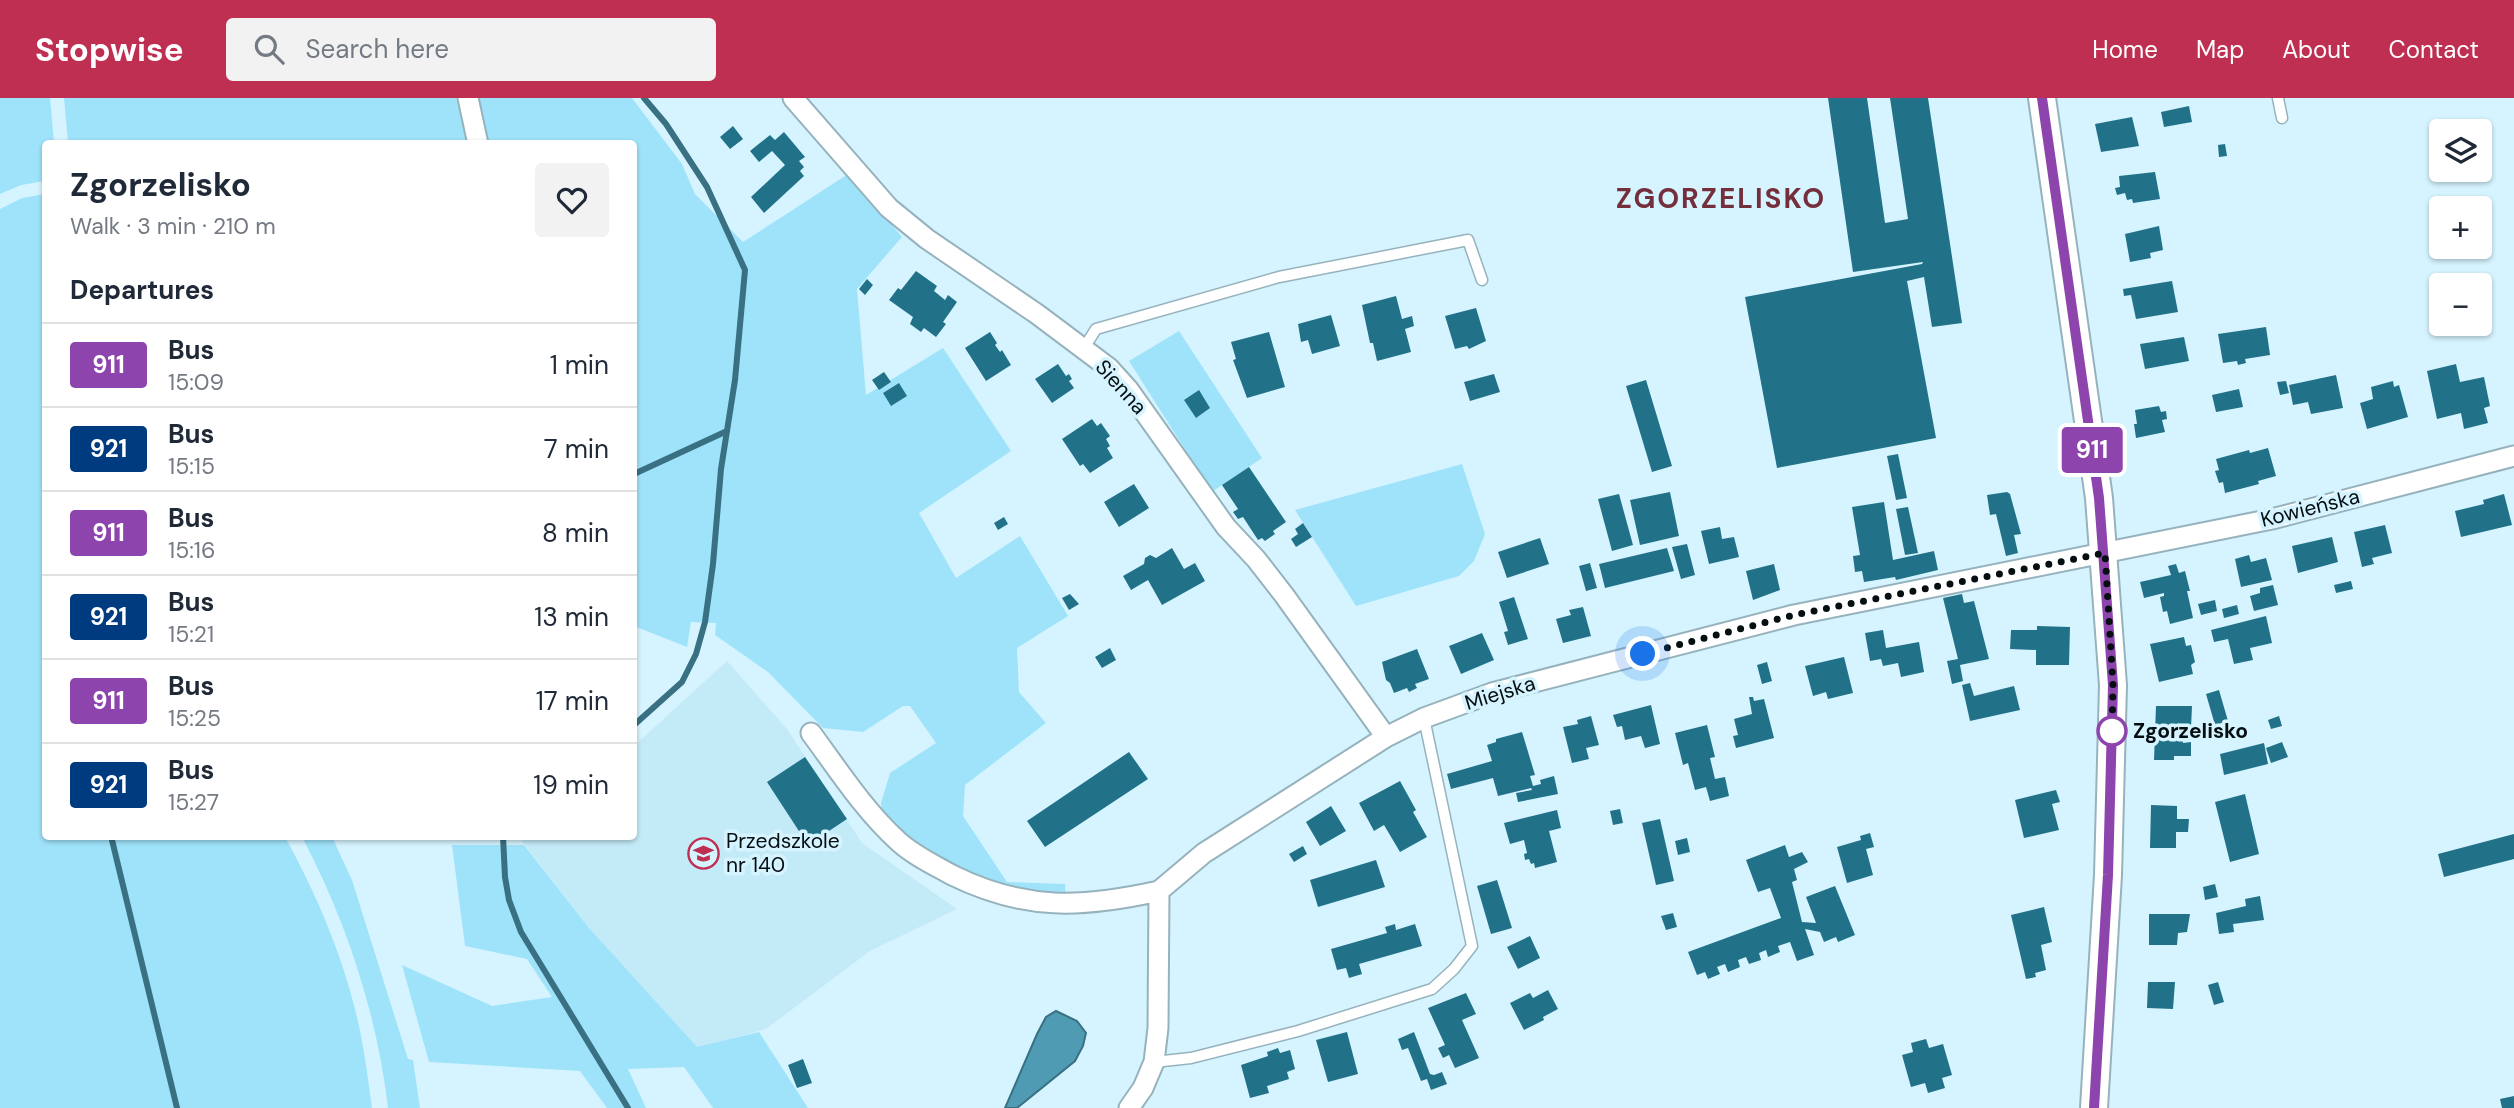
<!DOCTYPE html>
<meta charset="utf-8">
<style>
:root{--surface:#fff;--page:#f2f2f3;--text:#1f2937;--muted:#747a83;--line:#e0e1e3;--accent:#bf2f52}
body{margin:0;font-family:"DM Sans",sans-serif;background:var(--page);color:var(--text);height:100vh;display:flex;flex-direction:column;font-size:26px;white-space:nowrap}
*{box-sizing:border-box;margin:0}
p{font-size:23px;color:var(--muted)}
.icon{flex:none;width:38px;height:38px;fill:none;stroke:currentColor;stroke-width:2;stroke-linecap:round;stroke-linejoin:round}
.map{position:relative;flex:1;overflow:hidden}
.panel{position:absolute;left:42px;top:42px;width:595px;height:700px;display:flex;flex-direction:column;background:var(--surface);border-radius:7px;box-shadow:0 2px 5px #0004}
.panel>*{flex:none}
.badge{padding:0 14px;border-radius:5px;font-size:24px;line-height:46px}
.controls{position:absolute;left:2429px;top:21px;display:grid;gap:14px}
.controls a{display:grid;place-items:center;width:63px;height:63px;border-radius:7px;background:var(--surface);box-shadow:0 2px 5px #0004;font-size:35px}
.you{position:absolute;width:35px;height:35px;margin:-18px;border:5px solid #fff;border-radius:50%;background:#1a73e8;box-shadow:0 0 0 10px #1a73e833}
.map>.badge{position:absolute;translate:-50% -50%;box-shadow:0 0 0 4px #fff}
h2{padding:0 28px;font-size:26px;line-height:63px}
.round{display:grid;place-items:center;flex:none;width:74px;height:74px;border-radius:7px;background:var(--page)}
.head{display:flex;align-items:center;justify-content:space-between;height:119px;padding:0 28px}
h1{font-size:33px;font-weight:700;line-height:52px}
ul{padding:0;list-style:none}
li{display:flex;align-items:center;gap:21px;height:84px;padding:0 28px;border-top:2px solid var(--line)}
li div{flex:1}
li b{display:block;font-size:26px}
li em{font-style:normal}
li .badge{min-width:77px;font-weight:700;text-align:center}
header{display:flex;align-items:center;gap:42px;box-sizing:border-box;height:98px;padding:0 35px;background:var(--accent);color:#fff}
header strong{font-size:33px}
nav{display:flex;gap:38px;margin-inline-start:auto;font-size:24px}
.search{width:490px;height:63px;background:var(--page);display:flex;align-items:center;gap:18px;box-sizing:border-box;padding:0 24px;border-radius:7px;color:var(--muted);font-size:26px}
.map>svg:first-child{display:block}
.built{fill:#c3eaf7}
.green{fill:#9fe3fb}
.water{fill:#4f9bb4;stroke:#397183;stroke-width:2}
.lines{fill:none;stroke-linecap:round;stroke-linejoin:round}
.stream{stroke:#397183;stroke-width:6}
.building{fill:#217289}
.lane-casing{stroke:#96b3bd;stroke-width:13}
.street-casing{stroke:#96b3bd;stroke-width:23}
.secondary-casing{stroke:#96b3bd;stroke-width:30}
.lane{stroke:#fff;stroke-width:10}
.street{stroke:#fff;stroke-width:19}
.secondary{stroke:#fff;stroke-width:26}
.line-casing{stroke:#fff;stroke-width:16}
.line{stroke:#8e44ad;stroke-width:10}
.walk{stroke:#050e11;stroke-width:7;stroke-dasharray:0 12.6}
.stop-dot{fill:#fff;stroke:#8e44ad;stroke-width:3.5}
.labels{text-anchor:middle;dominant-baseline:central;stroke-width:7;stroke-linejoin:round;paint-order:stroke}
.street-label{font-size:21px;fill:#050e11;stroke:#d6f4ff}
.stop-label{font-size:21px;font-weight:bold;fill:#050e11;stroke:#d6f4ff;text-anchor:start}
.poi-label{font-size:21px;fill:#050e11;stroke:#d6f4ff;text-anchor:start}
.district-label{font-size:28px;font-weight:bold;letter-spacing:2px;fill:#752e3b;stroke:#d6f4ff}
</style>
<header>
<strong>Stopwise</strong>
<div class="search"><svg class="icon" aria-label="search" viewBox="0 0 24 24"><circle cx="10" cy="10" r="6"/><path d="M15 15l6 6"/></svg>Search here</div>
<nav><a>Home</a><a>Map</a><a>About</a><a>Contact</a></nav>
</header>
<div class="map">
<svg width="2514" height="1010" viewBox="0 0 2514 1010">
<rect width="100%" height="100%" fill="#d6f4ff"/>
<path class="built" d="M727 563 787 631 862 745 957 811 870 853 766 931 697 950 589 830 521 742 523 738H634V648Z"/>
<path class="green" d="M0 0H50L54 45 46 46 45 83 21 87 0 96Z
M64 0H456L467 45H68Z
M478 0H632L682 66 695 96 743 144 848 76 902 139 857 191 866 297 943 250 1011 353 919 415 956 480 1020 438 1068 518 1017 550 1019 594 1046 625 965 687 963 718 1007 784 1065 786 1066 800 993 789 905 742 882 717 881 705 890 675 936 645 910 608H903L863 634 823 630 768 574 715 537 716 525 691 524 687 549 634 528V46L489 45Z
M45 96 46 738 285 739C316 795 342 856 357 919 364 949 368 980 372 1010H0V111L22 100Z
M1179 233 1262 360 1212 394 1129 263Z
M1462 366 1485 436 1474 463 1459 478 1356 508 1295 412Z
M302 739H332L352 782 408 961 413 962 420 1010H388C377 916 346 822 302 739Z
M452 747H524L589 830 697 949 759 934 808 1010H713L684 969 628 971 646 1010H607L580 973 429 964 402 867 492 908 552 899 527 861 465 848Z"/>
<path class="water" d="M1056 913 1077 923 1086 935 1083 948 1075 963 1017 1010H1005L1037 936 1046 919Z"/>
<g class="lines">
<path class="stream" d="M634 376 727 333
M634 627 682 584 696 556 705 524 713 466 721 371 735 282 745 172 707 89 666 26 644 0
M111 738 177 1010
M503 738 505 779 509 802 521 834 628 1010"/>
</g>
<path class="building" d="M1828 0H1867L1885 125 1908 121 1890 0H1928L1962 225 1932 229 1924 179 1907 183 1936 340 1777 370 1745 199 1922 166 1923 164 1853 174Z
M2189 8 2192 24 2164 29 2161 14Z
M2132 19 2139 48 2101 54 2095 26Z
M733 28 743 41 730 51 720 39Z
M784 34 805 59 799 63 804 69 800 73 804 78 764 115 751 99 785 67 772 53 759 64 750 53 770 37 775 42Z
M2225 46 2227 58 2219 59 2218 47Z
M2155 74 2160 101 2133 105 2132 101 2127 102 2125 95 2117 97 2115 90 2120 89 2119 78Z
M2159 128 2163 152 2150 155 2151 160 2130 164 2125 136Z
M916 173 937 188 934 193 945 202 948 197 957 204 943 224 946 226 936 239 924 230 921 234 910 226 913 219 889 202 898 190 901 192Z
M867 181 873 187 865 197 859 191Z
M2172 183 2178 214 2136 221 2131 197 2124 198 2123 191Z
M1396 198 1402 221 1412 218 1414 228 1405 231 1411 254 1377 263 1373 245H1370L1362 207Z
M1476 210 1486 243 1469 251 1467 248 1455 251 1445 218Z
M1331 217 1340 248 1312 256 1308 242 1301 244 1298 226Z
M2266 229 2270 257 2245 261 2246 265 2238 267 2237 263 2223 265 2218 236Z
M990 234 997 245 995 247 1000 254 1002 252 1011 267 986 283 965 250Z
M1269 234 1285 289 1247 300 1233 262 1236 261 1231 244Z
M2184 239 2189 263 2145 271 2140 246Z
M1058 266 1066 278 1069 276 1072 281 1069 283 1074 290 1052 305 1035 281Z
M2456 266 2460 284 2484 279 2490 308 2484 310 2488 325 2464 331 2461 315 2437 321 2427 273Z
M884 274 891 284 879 292 872 282Z
M1494 276 1500 294 1470 303 1464 284Z
M2336 277 2343 310 2311 316 2308 304 2293 307 2289 287Z
M1646 282 1672 368 1652 374 1626 288Z
M2286 283 2289 295 2280 297 2277 284Z
M2393 283 2394 289 2399 287 2408 319 2367 331 2360 305 2373 301 2371 289Z
M899 285 907 298 891 308 883 295Z
M2239 291 2243 309 2216 314 2212 297Z
M1199 292 1210 310 1196 320 1184 302Z
M2159 308 2161 314 2166 313 2167 321 2162 322 2165 334 2136 340 2134 326H2137L2135 312Z
M1092 321 1097 328 1101 325 1110 338 1106 341 1110 348 1107 350 1113 360 1090 375 1083 366 1080 368 1062 341Z
M2268 350 2276 378 2258 383 2259 386 2225 395 2223 384 2219 385 2215 373 2219 372 2216 361 2249 352 2250 355Z
M1898 356 1907 400 1896 402 1887 358Z
M1249 369 1286 424 1273 433 1275 436 1265 443 1262 440 1258 442 1243 419 1238 421 1233 414 1238 411 1222 387Z
M1134 386 1149 410 1119 429 1104 404Z
M1670 394 1679 438 1640 447 1630 402Z
M2007 394 2010 396 2021 436 2014 437 2018 455 2006 458 1996 416 1990 417 1987 397Z
M1619 396 1633 447 1612 453 1598 401Z
M2504 396 2512 427 2461 439 2455 413 2484 406 2483 402Z
M1884 404 1893 462 1934 453 1938 472 1896 482 1895 479 1864 484 1862 473 1855 474 1853 458 1860 457 1852 409Z
M1908 409 1918 455 1905 457 1896 411Z
M1004 419 1008 426 998 432 994 425Z
M1303 425 1312 439 1296 449 1291 441 1298 436 1295 431Z
M2385 427 2392 455 2372 460 2374 466 2362 469 2354 434Z
M1720 429 1722 441 1734 439 1739 459 1709 466 1701 433Z
M2332 439 2338 464 2298 475 2292 448Z
M1540 440 1549 466 1507 480 1498 454Z
M1687 446 1695 477 1681 481 1672 449Z
M1172 450 1184 471 1195 465 1205 483 1162 507 1148 482 1131 492 1123 478 1144 466 1145 460 1150 457 1156 460Z
M1667 450 1674 473 1605 490 1599 466Z
M2249 457 2251 464 2266 460 2272 482 2241 489 2235 461Z
M1590 465 1597 490 1586 493 1579 468Z
M1774 466 1780 492 1753 502 1746 473Z
M2176 466 2179 475 2185 473 2190 493H2187L2193 520 2170 526 2167 513 2163 514 2160 499 2164 498V495L2144 500 2140 484 2171 477 2168 468Z
M2351 483 2353 491 2336 495 2334 487Z
M2273 487 2278 507 2254 513 2250 498 2260 495V490Z
M1070 496 1079 506 1069 512 1062 500Z
M1962 496 1964 505 1974 503 1989 561 1960 567 1963 583 1952 586 1947 563 1958 561 1943 500Z
M1514 499 1528 541 1508 547 1504 534 1508 533 1499 504Z
M2215 502 2217 513 2201 517 2198 506Z
M2237 507 2239 516 2224 520 2222 511Z
M1583 509 1591 538 1563 545 1556 521 1571 517 1569 512Z
M2266 518 2272 545 2250 550 2253 562 2234 566 2228 541 2214 544 2211 532Z
M2037 528 2070 529 2069 567H2036V552L2010 551 2011 532H2037Z
M1883 532 1886 550 1919 544 1924 574 1901 579 1898 565 1883 568 1881 561 1870 563 1865 535Z
M1482 535 1494 562 1461 576 1449 548Z
M2184 539 2186 548 2191 547 2195 564 2191 567 2193 576 2159 584 2150 546Z
M1110 550 1116 562 1102 570 1095 559Z
M1417 551 1429 581 1415 586 1417 590 1409 594 1407 590 1394 595 1390 585 1386 582 1382 564Z
M1844 559 1853 595 1828 601 1826 594 1813 598 1805 568Z
M1767 564 1772 583 1762 586 1757 567Z
M1970 585 1974 598 2014 588 2020 612 1970 623 1962 587Z
M2219 592 2228 623 2215 627 2206 596Z
M1749 599H1753L1754 603 1764 601 1774 640 1736 650 1733 638 1738 637 1734 621 1752 616Z
M1651 607 1660 646 1645 650 1641 638 1625 642 1622 628 1617 629 1613 617Z
M2156 608H2192L2191 630H2183V645L2191 644V658H2174V662H2154Z
M1591 618 1599 647 1586 650 1589 661 1572 665 1563 629 1578 626 1577 622Z
M2279 618 2282 628 2271 631 2268 622Z
M1707 627 1715 659 1710 660 1715 681 1725 679 1729 698 1710 703 1706 689 1695 692 1688 665 1683 667 1675 635Z
M1522 634 1535 677 1530 678 1533 688 1541 686 1540 682 1554 678 1558 696 1518 704 1516 695 1532 692 1531 690 1498 698 1493 680 1451 691 1447 676 1492 663 1487 647 1496 644V641Z
M2282 644 2288 659 2271 665 2266 650Z
M2264 645 2268 666 2224 677 2220 656Z
M1129 654 1148 681 1045 749 1027 723Z
M805 659 847 721 808 747 767 684Z
M1400 683 1416 712 1413 714 1427 739 1400 754 1384 727 1374 733 1359 705Z
M2056 692 2060 704 2052 706 2059 732 2024 740 2015 702Z
M2245 696 2259 756 2230 764 2215 704Z
M2151 707 2177 708V721H2189L2188 734H2176V750H2150Z
M1331 708 1346 733 1320 748 1306 724Z
M1620 711 1623 725 1613 727 1610 713Z
M1557 712 1561 730 1549 733 1557 764 1535 770 1534 765 1531 766 1529 761 1525 762 1524 756 1527 755 1524 742 1510 746 1504 725Z
M1660 721 1674 783 1656 787 1642 725Z
M1870 735 1874 749 1866 751 1873 777 1847 785 1837 749 1861 742 1860 738Z
M2514 736V761L2444 779 2438 756Z
M1687 740 1690 754 1678 757 1675 743Z
M1785 747 1789 759 1802 754 1808 764 1794 771 1797 782 1792 784 1802 824 1816 825 1806 799 1835 788 1855 837 1838 844 1836 839 1824 844 1820 834 1805 831 1814 857 1797 863 1790 844 1778 848 1780 854 1768 859 1766 852 1759 855 1761 862 1749 866 1746 859 1738 862 1740 869 1728 874 1725 866 1717 869 1720 876 1708 881 1705 874 1697 877 1688 854 1781 820 1770 790 1758 794 1746 762Z
M1303 748 1307 756 1294 764 1289 756Z
M1376 762 1385 789 1318 809 1310 782Z
M1497 782 1512 830 1491 836 1477 788Z
M2215 786 2218 799 2205 802 2203 789Z
M2260 798 2264 822 2233 826 2234 834 2219 836 2216 815 2246 808 2245 801Z
M2044 809 2052 844 2041 847 2046 872 2035 875 2036 879 2026 881 2011 817Z
M1673 815 1677 829 1666 832 1661 818Z
M2149 816H2190L2187 834 2178 835 2177 847H2149Z
M1395 826 1396 832 1415 826 1422 848 1359 866 1362 876 1349 880 1346 870 1337 872 1331 851 1387 835 1385 829Z
M1530 838 1540 860 1518 871 1507 849Z
M2148 884H2175L2173 911 2147 910Z
M2218 884 2224 904 2214 907 2208 887Z
M1548 892 1558 911 1543 919 1544 922 1524 932 1510 905 1530 895 1533 900Z
M1466 895 1476 916 1462 922 1479 960 1455 970 1449 957 1443 960 1438 950 1445 947 1428 910Z
M1347 934 1358 976 1328 984 1316 942Z
M1414 934 1430 976 1434 977 1442 974 1447 986 1431 992 1427 981 1421 983 1408 950 1402 952 1398 941Z
M1926 941 1929 950 1943 946 1952 977 1942 980 1945 990 1928 995 1925 985 1911 989 1902 957 1913 954 1911 945Z
M1278 950 1280 955 1290 952 1295 971 1287 974 1289 981 1267 988 1269 995 1250 1000 1241 967 1268 958 1267 954Z
M803 961 812 985 797 990 788 967Z
M2514 998V1010H2502L2500 1001Z"/>
<g class="lines">
<defs>
<path id="lane" d="M2278 0 2282 20
M1084 250 1096 231 1279 179 1468 142 1482 182
M1154 964 1191 960 1298 933 1432 891 1454 871 1472 848 1424 620"/>
<path id="street" d="M468 0 478 46
M793 0 889 110 927 141 1037 216 1109 270 1128 291 1226 429 1256 461 1284 497 1386 639
M811 635C839 673 864 712 898 743 913 757 934 767 952 777 1025 813 1082 810 1159 793
M1129 1010 1143 990 1154 964 1158 930 1159 793 1204 755 1386 639 1424 620 1492 595 1794 517 2272 421 2514 358"/>
<path id="secondary" d="M2042 0 2099 400 2113 587 2108 777 2094 1010"/>
</defs>
<use href="#lane" class="lane-casing"/>
<use href="#street" class="street-casing"/>
<use href="#secondary" class="secondary-casing"/>
<use href="#lane" class="lane"/>
<use href="#street" class="street"/>
<use href="#secondary" class="secondary"/>
</g>
<g class="lines">
<defs>
<path id="line" d="M2042 0 2099 400 2113 587 2108 777 2094 1010"/>
</defs>
<use href="#line" class="line-casing"/>
<use href="#line" class="line"/>
<path class="walk" d="M1643 556 1794 517 2105 455 2113 587 2112 633"/>
</g>
<defs>
<symbol id="school-ring" viewBox="-11 -11 22 22"><circle r="9.5" fill="#d6f4ff" stroke="#bf2f52" stroke-width="1.5"/><path d="M0-5L7-2L0 1L-7-2ZM-4 1L0 2.5L4 1V4Q0 6-4 4Z" fill="#bf2f52"/></symbol>
</defs>
<g fill-rule="evenodd">
<use href="#school-ring" x="686" y="738" width="35" height="35"/>
</g>
<circle class="stop-dot" cx="2112" cy="633" r="14"/>
<g class="labels">
<g class="street-label">
<text transform="translate(1121 289) rotate(48)">Sienna</text>
<text transform="translate(2310 410) rotate(-14)">Kowieńska</text>
<text transform="translate(1500 595) rotate(-17)">Miejska</text>
</g>
<g class="stop-label">
<text x="2133" y="633">Zgorzelisko</text>
</g>
<g class="poi-label">
<text x="726" y="743">Przedszkole<tspan x="726" dy="24">nr 140</tspan></text>
</g>
<g class="district-label">
<text x="1721" y="100">ZGORZELISKO</text>
</g>
</g>
</svg>
<div class="controls">
<a><svg class="icon" aria-label="layers" viewBox="0 0 24 24"><path d="M12 4l9 5-9 5-9-5zM3 14l9 5 9-5"/></svg></a>
<a>+</a>
<a>−</a>
</div>
<div class="you" style="left:1643px;top:556px"></div>
<b class="badge" style="left:2092px;top:352px;background:#8e44ad;color:#fff">911</b>
<section class="panel">
<div class="head"><div><h1>Zgorzelisko</h1><p>Walk · 3 min · 210 m</p></div><a class="round"><svg class="icon" aria-label="heart" viewBox="0 0 24 24"><path d="M12 20l-8-8c-3-5 5-10 8-4 3-6 11-1 8 4z"/></svg></a></div>
<h2>Departures</h2>
<ul>
<li><span class="badge" style="background:#8e44ad;color:#fff">911</span><div><b>Bus</b><p>15:09</p></div><em>1 min</em></li>
<li><span class="badge" style="background:#003b80;color:#fff">921</span><div><b>Bus</b><p>15:15</p></div><em>7 min</em></li>
<li><span class="badge" style="background:#8e44ad;color:#fff">911</span><div><b>Bus</b><p>15:16</p></div><em>8 min</em></li>
<li><span class="badge" style="background:#003b80;color:#fff">921</span><div><b>Bus</b><p>15:21</p></div><em>13 min</em></li>
<li><span class="badge" style="background:#8e44ad;color:#fff">911</span><div><b>Bus</b><p>15:25</p></div><em>17 min</em></li>
<li><span class="badge" style="background:#003b80;color:#fff">921</span><div><b>Bus</b><p>15:27</p></div><em>19 min</em></li>
</ul>
</section>
</div>
